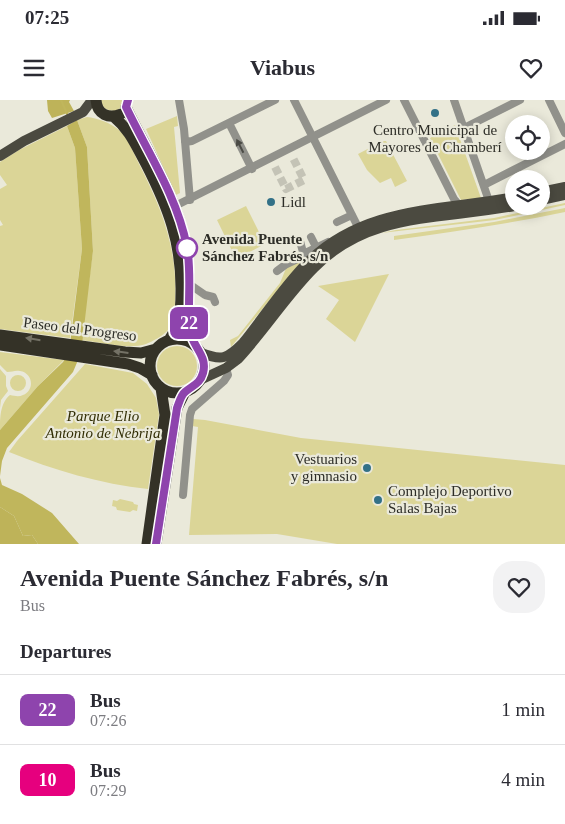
<!DOCTYPE html>
<meta charset="utf-8">
<style>
:root{--surface:#fff;--page:#f2f2f3;--text:#2b2b33;--muted:#7c7c81;--line:#e1e1e2}
body{margin:0;font-family:"Times New Roman",serif;background:var(--page);color:var(--text);height:100vh;display:flex;flex-direction:column;font-size:19px;white-space:nowrap}
*{box-sizing:border-box;margin:0}
p{font-size:16px;color:var(--muted)}
.icon{flex:none;width:28px;height:28px;fill:none;stroke:currentColor;stroke-width:2;stroke-linecap:round;stroke-linejoin:round}
.map{position:relative;height:444px;overflow:hidden}
.details{display:flex;flex-direction:column;background:var(--surface);flex:1}
.details>*{flex:none}
.badge{padding:0 10px;border-radius:8px;font-size:18px;line-height:32px}
.fabs{position:absolute;left:505px;top:15px;display:grid;gap:10px}
.fabs a{display:grid;place-items:center;width:45px;height:45px;border-radius:50%;background:var(--surface);box-shadow:0 2px 12px #0003;font-size:25px}
.map>.badge{position:absolute;translate:-50% -50%;box-shadow:0 0 0 2px #fff}
h2{padding:0 20px;font-size:19px;line-height:45px}
.round{display:grid;place-items:center;flex:none;width:52px;height:52px;border-radius:20px;background:var(--page)}
.headline{display:flex;align-items:center;justify-content:space-between;height:85px;padding:0 20px}
h1{font-size:24px;font-weight:800;line-height:38px}
ul{padding:0;list-style:none}
li{display:flex;align-items:center;gap:15px;height:70px;padding:0 20px;border-top:1px solid var(--line)}
li div{flex:1}
li b{display:block;font-size:19px}
li em{font-style:normal}
li .badge{min-width:55px;font-weight:700;text-align:center}
.status{display:flex;justify-content:space-between;align-items:center;height:35px;padding:0 25px;background:var(--surface);direction:ltr}
.status svg{height:14px;fill:currentColor}
header{display:flex;justify-content:space-between;align-items:center;height:65px;padding:0 20px;background:var(--surface);font-size:22px;font-weight:800}
.map>svg:first-child{display:block}
.green{fill:#dbd597}
.forest{fill:#beb359}
.water{fill:#c0b65c}
.lines{fill:none;stroke-linecap:round;stroke-linejoin:round}
.stream{stroke:#c0b65c;stroke-width:2}
.minor-tunnel{stroke:#c4c3b6;stroke-width:8;stroke-dasharray:8 4;stroke-linecap:butt}
.minor{stroke:#91918b;stroke-width:8}
.major{stroke:#4b4a40;stroke-width:10}
.highway{stroke:#343227;stroke-width:11}
.oneway{fill:#4b4b45}
.oneway2{fill:#747266}
.line-casing{stroke:#fff;stroke-width:11}
.line{stroke:#8e44ad;stroke-width:8}
.poi-dot{fill:#337187;stroke:#eae9da;stroke-width:2}
.stop-dot{fill:#fff;stroke:#8e44ad;stroke-width:2.5}
.labels{text-anchor:middle;dominant-baseline:central;stroke-width:4.5;stroke-linejoin:round;paint-order:stroke}
.poi-label{font-size:15px;fill:#2d2d27;stroke:#eae9da;text-anchor:start}
.stop-label{font-size:15px;font-weight:bold;fill:#2d2d27;stroke:#eae9da;text-anchor:start}
.street-label{font-size:15px;fill:#2d2d27;stroke:#eae9da}
.park-label{font-size:15px;font-style:italic;fill:#312d04;stroke:#eae9da}
</style>
<div class="status"><b>07:25</b><svg viewBox="0 0 49 12"><path d="M0 12V9h3v3zM5 12V6h3v6zM10 12V3h3v9zM15 12V0h3v12zM26 1h20v11H26zM47 4h2v5h-2z"/></svg></div>
<header><svg class="icon" aria-label="menu" viewBox="0 0 24 24"><path d="M4 6h16M4 12h16M4 18h16"/></svg>Viabus<svg class="icon" aria-label="heart" viewBox="0 0 24 24"><path d="M12 20l-8-8c-3-5 5-10 8-4 3-6 11-1 8 4z"/></svg></header>
<div class="map">
<svg width="565" height="444" viewBox="0 0 565 444">
<rect width="100%" height="100%" fill="#eae9da"/>
<path class="green" d="M101 0H122C123 6 120 9 115 11 107 10 102 9 101 0Z
M177 16 178 26 174 27 180 93 176 95 146 29Z
M87 17C97 18 111 23 119 30 128 38 134 54 140 66 162 109 178 151 175 200 175 210 174 222 168 230 163 236 153 241 146 244 129 250 99 242 81 240L93 151 87 47 77 20Z
M455 25 481 98 461 100 430 38Z
M67 26 75 48 82 149 70 238 0 229V126L3 125 0 120V89L7 85 0 75V62L19 50Z
M383 41H386L407 81 395 87 391 78 380 83 367 70 358 54Z
M565 103V105L495 120 381 133 396 130 494 118Z
M246 106 265 144 236 159 217 120Z
M565 108V112C508 124 451 132 394 140V136L494 122Z
M303 160 231 247 230 240 238 236 280 183 287 166Z
M389 174 355 242 326 219 339 200 318 186Z
M157 266a20 20 0 1 1 40 0a20 20 0 1 1-40 0Z
M0 252 64 260 38 286 0 330C0 318 0 303 10 295 15 296 19 297 23 295 35 290 33 273 20 271 15 270 12 272 7 272L0 265Z
M85 264 133 273 147 284 156 298 159 314 148 389C101 384 53 370 9 352L17 341Z
M0 269 6 276V286L8 291 1 300 0 308Z
M10 283a8 8 0 1 1 16 0a8 8 0 1 1-16 0Z
M193 319 205 320 301 338 565 365V444H337L277 434 189 435 198 327 192 326Z
M120 399 133 402 134 404 138 405 137 411 133 410 130 412 117 410 116 407 112 406 113 400 117 401Z"/>
<path class="forest" d="M47 0H70L69 2 74 11 52 18 48 11Z
M0 407 14 416 23 436 32 435 38 444H0Z"/>
<path class="water" d="M77 20 87 47 93 151 81 253 73 272 7 348 2 361 0 376V330L38 286 63 262 69 252 82 149 75 48 67 26Z
M0 378 2 385 22 394 52 413 79 444H38L32 435 23 436 14 416 0 407Z"/>
<g class="lines">
<path class="stream" d="M61 0 68 16"/>
<path class="minor-tunnel" d="M275 67 286 89 304 80 293 58"/>
<path class="minor" d="M179 0 184 29 190 100
M294 0 358 127
M404 0 454 99 460 106
M454 0 490 104
M549 0 565 33
M229 23 252 69
M464 28 520 0
M185 42 192 41 275 0
M484 85 565 44
M175 106 386 0
M337 122 352 115
M311 137 316 147
M300 141 304 156
M305 153 328 142
M277 171 285 165 304 156
M190 186H192L205 195 213 197 215 202
M183 395 190 315 192 309 224 281 228 275 226 268"/>
<path class="major" d="M0 56 24 41 83 12 92 0
M541 92 565 87
M541 100 565 95
M201 253C222 261 227 259 243 243 264 217 284 186 307 163 364 106 440 111 514 97
M200 280 226 268 238 259C265 230 286 196 314 168 369 111 442 120 514 106"/>
<path class="highway" d="M96 0C97 15 109 19 121 14
M126 7C148 53 177 96 186 147 193 179 183 214 194 245
M114 17C130 30 136 46 146 64 168 107 182 143 181 193 181 211 179 225 169 240
M0 235 125 252 141 253 156 249
M150 266a27 27 0 1 1 54 0a27 27 0 1 1-54 0Z
M0 245 128 264 140 268 152 275
M147 444 165 315 161 288
M156 444 177 308 185 292"/>
</g>
<defs><path id="oneway-solid" d="M-6-.8H1V-3.2L6.5 0L1 3.2V.8H-6Z" transform="scale(1.25)"/></defs>
<use class="oneway" href="#oneway-solid" transform="translate(240 46) rotate(-117)"/>
<g class="oneway2">
<use href="#oneway-solid" transform="translate(33 239) rotate(-171)"/>
<use href="#oneway-solid" transform="translate(121 252) rotate(-173)"/>
</g>
<g class="lines">
<defs>
<path id="line" d="M128 0 126 7C148 53 177 96 187 147 192 175 187 203 190 231 192 246 208 256 203 273 200 284 193 285 185 292 181 295 179 303 177 308L156 444"/>
</defs>
<use href="#line" class="line-casing"/>
<use href="#line" class="line"/>
</g>
<g class="poi-dot">
<circle cx="435" cy="13" r="5"/>
<circle cx="271" cy="102" r="5"/>
<circle cx="367" cy="368" r="5"/>
<circle cx="378" cy="400" r="5"/>
</g>
<circle class="stop-dot" cx="187" cy="148" r="10"/>
<g class="labels">
<g class="poi-label">
<text x="435" y="30" text-anchor="middle">Centro Municipal de<tspan x="435" dy="17">Mayores de Chamberí</tspan></text>
<text x="281" y="102">Lidl</text>
<text x="357" y="359" text-anchor="end">Vestuarios<tspan x="357" dy="17">y gimnasio</tspan></text>
<text x="388" y="391">Complejo Deportivo<tspan x="388" dy="17">Salas Bajas</tspan></text>
</g>
<g class="stop-label">
<text x="202" y="139">Avenida Puente<tspan x="202" dy="17">Sánchez Fabrés, s/n</tspan></text>
</g>
<g class="street-label">
<text transform="translate(80 229) rotate(7)">Paseo del Progreso</text>
</g>
<g class="park-label">
<text x="103" y="316">Parque Elio<tspan x="103" dy="17">Antonio de Nebrija</tspan></text>
</g>
</g>
</svg>
<div class="fabs">
<a><svg class="icon" aria-label="locate" viewBox="0 0 24 24"><circle cx="12" cy="12" r="6"/><path d="M12 2v4M12 18v4M2 12h4M18 12h4"/></svg></a>
<a><svg class="icon" aria-label="layers" viewBox="0 0 24 24"><path d="M12 4l9 5-9 5-9-5zM3 14l9 5 9-5"/></svg></a>
</div>
<b class="badge" style="left:189px;top:223px;background:#8e44ad;color:#fff">22</b>
</div>
<section class="details">
<div class="headline"><div><h1>Avenida Puente Sánchez Fabrés, s/n</h1><p>Bus</p></div><a class="round"><svg class="icon" aria-label="heart" viewBox="0 0 24 24"><path d="M12 20l-8-8c-3-5 5-10 8-4 3-6 11-1 8 4z"/></svg></a></div>
<h2>Departures</h2>
<ul>
<li><span class="badge" style="background:#8e44ad;color:#fff">22</span><div><b>Bus</b><p>07:26</p></div><em>1 min</em></li>
<li><span class="badge" style="background:#e6007e;color:#fff">10</span><div><b>Bus</b><p>07:29</p></div><em>4 min</em></li>
</ul>
</section>
